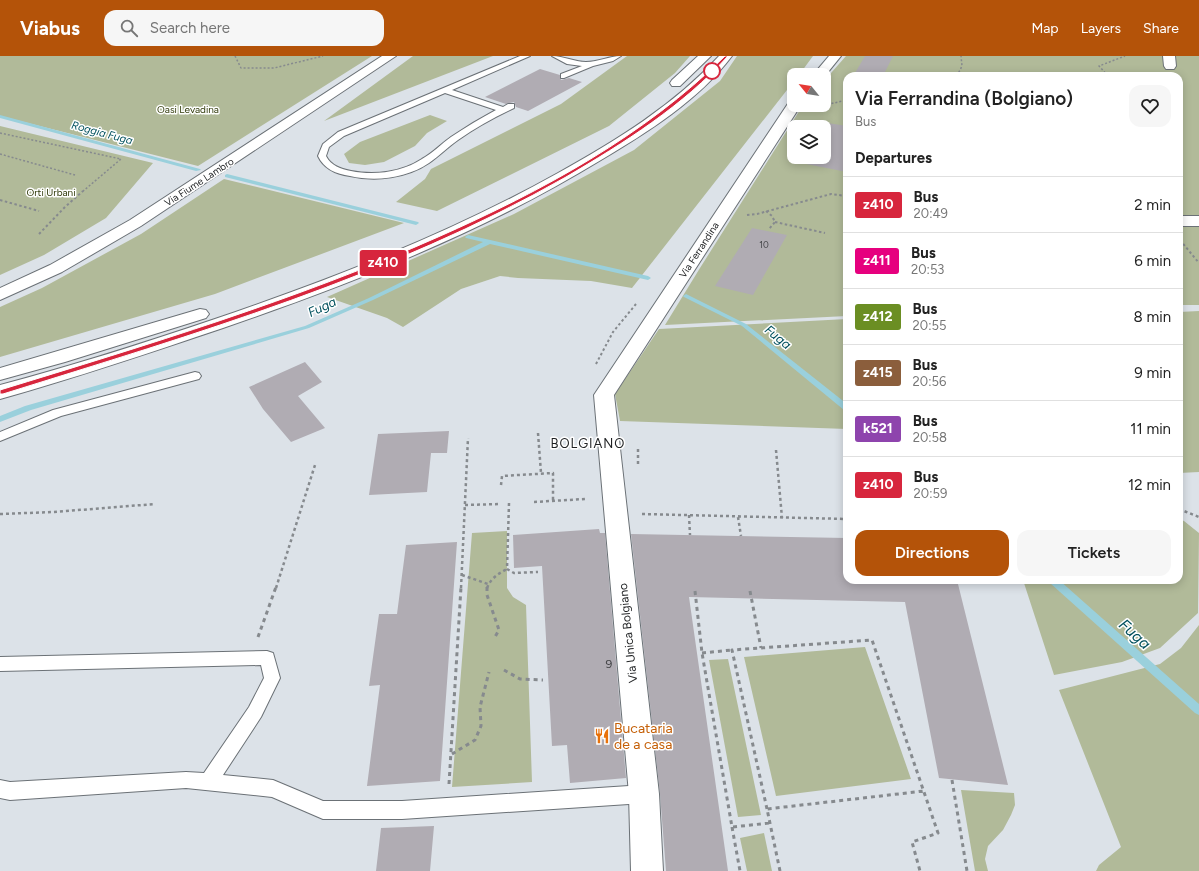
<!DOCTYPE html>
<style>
:root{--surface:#fff;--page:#f6f6f6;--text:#222;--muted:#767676;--line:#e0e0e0;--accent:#b45309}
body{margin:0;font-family:Figtree,sans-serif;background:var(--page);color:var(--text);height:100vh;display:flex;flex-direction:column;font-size:15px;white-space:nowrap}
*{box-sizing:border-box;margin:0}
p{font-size:13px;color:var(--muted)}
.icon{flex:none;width:22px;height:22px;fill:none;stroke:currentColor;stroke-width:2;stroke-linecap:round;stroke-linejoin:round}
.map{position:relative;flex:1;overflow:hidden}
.details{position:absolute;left:843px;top:16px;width:340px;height:512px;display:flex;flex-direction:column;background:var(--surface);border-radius:12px;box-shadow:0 2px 10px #0003}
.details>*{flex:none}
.badge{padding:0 8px;border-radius:3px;font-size:14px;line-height:26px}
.needle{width:26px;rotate:300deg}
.buttons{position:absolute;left:787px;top:12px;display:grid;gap:8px}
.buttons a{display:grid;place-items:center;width:44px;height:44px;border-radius:8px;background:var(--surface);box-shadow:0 2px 10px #0003;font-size:20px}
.map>.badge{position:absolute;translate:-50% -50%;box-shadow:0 0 0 2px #fff}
h2{padding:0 12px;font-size:15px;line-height:36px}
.round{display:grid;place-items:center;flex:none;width:42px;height:42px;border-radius:12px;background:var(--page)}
.headline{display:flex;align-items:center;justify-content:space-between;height:68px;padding:0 12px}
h1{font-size:19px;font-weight:600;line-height:30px}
.cta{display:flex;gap:8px;margin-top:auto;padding:8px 12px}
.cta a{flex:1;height:46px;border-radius:12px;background:var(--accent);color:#fff;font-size:16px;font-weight:600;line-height:46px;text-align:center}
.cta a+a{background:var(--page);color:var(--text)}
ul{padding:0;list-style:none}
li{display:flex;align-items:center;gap:12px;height:56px;padding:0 12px;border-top:1px solid var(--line)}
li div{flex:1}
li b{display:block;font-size:15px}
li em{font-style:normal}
li .badge{min-width:44px;font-weight:700;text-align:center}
header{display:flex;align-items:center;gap:24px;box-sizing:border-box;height:56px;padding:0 20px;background:var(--accent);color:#fff}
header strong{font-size:19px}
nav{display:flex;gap:22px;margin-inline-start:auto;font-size:14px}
.search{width:280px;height:36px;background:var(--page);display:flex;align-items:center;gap:10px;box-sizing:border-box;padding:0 14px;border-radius:12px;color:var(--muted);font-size:15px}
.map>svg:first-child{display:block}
.green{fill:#b1ba99;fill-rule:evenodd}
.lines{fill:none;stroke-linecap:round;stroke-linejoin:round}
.stream{fill:#9ad0dc;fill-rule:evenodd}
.building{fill:#b0acb3}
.lane-casing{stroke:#6b7176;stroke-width:2}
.street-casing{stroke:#6b7176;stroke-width:2}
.primary-casing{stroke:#6b7176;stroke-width:2}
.path-far3{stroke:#868a8e;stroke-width:1.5;stroke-dasharray:2 2;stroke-linecap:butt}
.path-far2{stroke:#868a8e;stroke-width:2;stroke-dasharray:2.5 2.5;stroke-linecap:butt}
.path-far1{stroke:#868a8e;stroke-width:2.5;stroke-dasharray:3 3;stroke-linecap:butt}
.path{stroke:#868a8e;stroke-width:3;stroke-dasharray:4 4;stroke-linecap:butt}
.lane{fill:#fff;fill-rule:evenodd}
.street{fill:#fff;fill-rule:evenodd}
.primary{fill:#fff;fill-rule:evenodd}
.line{fill:#d7263d;stroke:#fff}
.stop-dot{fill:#fff;stroke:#d7263d;stroke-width:2}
.labels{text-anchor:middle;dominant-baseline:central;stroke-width:3;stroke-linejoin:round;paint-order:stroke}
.far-number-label{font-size:9px;fill:#424346}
.far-park-label{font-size:10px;fill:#303a09;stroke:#fff}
.far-street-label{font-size:10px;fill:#1e2022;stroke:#fff}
.far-water-label{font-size:11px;font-style:italic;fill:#00505d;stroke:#fff}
.street-label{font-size:12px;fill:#1e2022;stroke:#fff}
.near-number-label{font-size:12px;fill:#424346}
.water-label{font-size:13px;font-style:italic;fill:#00505d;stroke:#fff}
.neighbourhood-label{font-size:13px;letter-spacing:1px;fill:#1e2022;stroke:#fff}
.near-food-label{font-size:14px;fill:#c56008;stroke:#fff;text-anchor:start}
.near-water-label{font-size:16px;font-style:italic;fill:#00505d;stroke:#fff}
</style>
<header>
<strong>Viabus</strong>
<div class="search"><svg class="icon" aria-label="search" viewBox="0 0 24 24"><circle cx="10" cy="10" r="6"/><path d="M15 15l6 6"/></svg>Search here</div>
<nav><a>Map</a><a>Layers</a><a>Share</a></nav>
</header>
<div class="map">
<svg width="1199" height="815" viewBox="0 0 1199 815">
<rect width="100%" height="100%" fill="#dce2e8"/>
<path class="green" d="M0 0H372L198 110 0 60Z
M413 0H493L324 65Z
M627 0H690L675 17 609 70 437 155 396 146 425 123 431 113 561 48Z
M737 0H813L799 19H794V25L632 232 591 225 518 222 500 220 461 233 403 271 387 262 327 241 514 158 634 94 720 25Z
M846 0H1199V249H1179V20H847V260L665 269 700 212 803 49H824V25ZM794 71H824V101H794Z
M430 59 447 65 427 77 415 90 384 106 365 109 349 107 344 98 360 86Z
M0 70 153 107 106 162 44 199 0 219Z
M224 123 404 167 215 238 0 301V251L42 232 141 178Z
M1199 255V416L1179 417V256Z
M847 263V373L620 365 615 338 659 273Z
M1179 463 1184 465 1199 477 1198 557 1160 592 1122 606 1054 619 1023 524H1179Z
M507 475V532L513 541 526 549 532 726 452 731 472 477Z
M1199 569V815H1096L1099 809 1121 791 1059 634 1160 608 1181 592Z
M865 591 911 723 776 740 744 601Z
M728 603 761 759 738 761 709 604Z
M961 734 1014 737 1015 749 1011 759 1003 774 988 790 985 803 988 815H975Z
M764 777 772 815H747L740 782Z"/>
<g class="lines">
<path class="stream" d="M0 59 200 113 201 114 196 115 0 62Z
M227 118 418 166 419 167 416 169 225 121V119Z
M468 179 648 220 651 222 648 224 490 188 373 244 309 272 31 354 0 366V360L25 350 305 270 369 242 483 186 466 182 465 181Z
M686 238 746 268 847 348V354H844L742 270 684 241 683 240Z
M1048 524H1059L1199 648V659L1195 657 1050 527Z"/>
</g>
<path class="building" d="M865 0H893L883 20 855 17Z
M540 13 560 19 561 24 569 22 582 26 528 55 516 51 514 46 506 48 485 41Z
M821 66 847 70V116L796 106 799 101H824V71H818Z
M752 172 787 179 753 239 715 230Z
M305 306 322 326 298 340 325 372 291 386 263 353 249 331Z
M449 375 447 397H431L427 436 369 439 378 378Z
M599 473 600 477H605L626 722 570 727 567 689 552 690 542 510 514 512 513 479Z
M631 478 847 482V524H957L1008 729 939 722 905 546 689 541 728 815H666L660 738Z
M457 486 440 725 367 730 380 629 369 630 379 558H397L406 489Z
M434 770 430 815H376L381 772Z"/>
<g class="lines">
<defs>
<path id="lane" d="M520 0H530L452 34 503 51 508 48H514V52C495 61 476 71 458 84 448 91 439 100 429 107 407 122 376 126 350 120 336 118 324 113 318 100L323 88 338 76ZM445 37 496 54C481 62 466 71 451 81 441 88 433 97 422 103 402 116 375 120 351 115 341 113 331 110 326 100L329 91 344 80Z
M552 0C564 0 574 6 586 6 599 6 609 0 621 0L613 5 593 10 564 22H561V18L582 10 567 8Z
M195 316 199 317 201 320 199 323 61 360 0 385V376L53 354Z
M267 595 273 597 280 622 261 661 223 719 273 724 323 745H402L644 729 650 732 653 738 650 744 644 747 402 763H323L272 741 186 732 10 744 0 742V724L10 726 186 716 204 717 249 651 264 622 261 609 0 615V601Z"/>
<path id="street" d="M382 0H396L141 170 62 216 0 244V232L50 209 130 164Z
M829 0H841L824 21V19H813Z
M1163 0H1175L1176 10 1174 13H1166L1164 10Z
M794 45V49H801L614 339 659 738 663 815H631L629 738 594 339 787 49 789 46Z
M1179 160H1199V170H1179Z"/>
<path id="primary" d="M698 0H711L680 30H672L670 27 672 24Z
M719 0H732C699 44 648 76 601 104 483 176 354 227 223 272 149 297 75 322 0 343V329C72 310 144 287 215 263 332 223 449 178 558 117 616 85 674 49 719 0Z
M200 253 206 254 209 258 206 262 65 306 0 324V312Z"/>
</defs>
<use href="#lane" class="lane-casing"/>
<use href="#street" class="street-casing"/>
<use href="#primary" class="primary-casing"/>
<path class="path-far3" d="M235 0 241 12H274L323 0
M957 20 962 10 961 0
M1108 20 1099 10 1125 0
M812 52 847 44
M0 77 121 103 82 136
M0 98 75 119"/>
<path class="path-far2" d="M0 144 39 155
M766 155 772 160 775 166 769 173
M747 159 757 158 831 138 846 140 847 138
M775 166 825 177
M39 178 65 151 83 135
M1180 184 1199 207
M596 308 613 276 636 248"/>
<path class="path-far1" d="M538 377 541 417
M638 393V410
M776 394 782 462
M501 429 502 420 553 417V445
M534 446 585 443
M509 447 507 513 514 517 538 516
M465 449 501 448
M1179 453 1199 461
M0 458 54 456 155 448
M642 458 847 463
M689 459 690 479
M738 461 741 480
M462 519 488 528
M276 532 315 409
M461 532 468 382
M487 532C491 522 498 518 507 513"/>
<path class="path" d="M487 531V539L499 574 495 581
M695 535 702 597 732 771 770 767
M750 535 761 592
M258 581 276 531
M702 597 732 594
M504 614 520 623 543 624
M452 698 475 684 481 670 480 651 489 616
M952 724 967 815
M449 728 461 531
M767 753 732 594 872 584 938 777 912 786 920 815
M732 771 740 815
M780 815 767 753 924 735"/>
<use href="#lane" class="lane"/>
<use href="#street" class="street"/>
<use href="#primary" class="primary"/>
</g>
<path class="line" d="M725 0H728C683 50 624 87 566 121 390 221 195 278 3 338H0V334C147 289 296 244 438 181 542 135 644 80 725 0Z"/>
<defs>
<symbol id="restaurant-bare" viewBox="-9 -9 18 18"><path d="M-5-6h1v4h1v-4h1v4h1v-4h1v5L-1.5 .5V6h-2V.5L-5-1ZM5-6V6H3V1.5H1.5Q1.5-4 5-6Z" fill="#e8710a" stroke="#fff" stroke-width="2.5" paint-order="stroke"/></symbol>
</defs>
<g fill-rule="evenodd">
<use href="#restaurant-bare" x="591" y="669" width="22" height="22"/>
</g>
<circle class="stop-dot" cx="712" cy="15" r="8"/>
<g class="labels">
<g class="far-number-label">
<text x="764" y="188">10</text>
</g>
<g class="far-park-label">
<text x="188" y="53">Oasi Levadina</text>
<text x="51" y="136">Orti Urbani</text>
</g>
<g class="far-street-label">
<text transform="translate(199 126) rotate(-33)">Via Fiume Lambro</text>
<text transform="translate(699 194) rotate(-57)">Via Ferrandina</text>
</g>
<g class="far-water-label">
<text transform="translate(102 77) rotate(15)">Roggia Fuga</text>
</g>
<g class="street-label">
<text transform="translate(628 577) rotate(-96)">Via Unica Bolgiano</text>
</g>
<g class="near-number-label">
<text x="609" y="608">9</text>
</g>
<g class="water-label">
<text transform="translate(322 251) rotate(-25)">Fuga</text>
<text transform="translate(778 281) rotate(39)">Fuga</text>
</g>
<g class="neighbourhood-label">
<text x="588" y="387">BOLGIANO</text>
</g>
<g class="near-food-label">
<text x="614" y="672">Bucataria<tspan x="614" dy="16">de a casa</tspan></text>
</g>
<g class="near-water-label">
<text transform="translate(1135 578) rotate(42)">Fuga</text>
</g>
</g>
</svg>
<div class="buttons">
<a><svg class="needle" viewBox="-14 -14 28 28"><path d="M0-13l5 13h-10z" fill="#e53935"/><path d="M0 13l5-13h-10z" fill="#767676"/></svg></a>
<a><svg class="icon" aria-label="layers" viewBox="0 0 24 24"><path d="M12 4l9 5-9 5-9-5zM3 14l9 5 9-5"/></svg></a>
</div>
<b class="badge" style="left:383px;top:207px;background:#d7263d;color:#fff">z410</b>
<section class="details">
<div class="headline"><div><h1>Via Ferrandina (Bolgiano)</h1><p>Bus</p></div><a class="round"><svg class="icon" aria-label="heart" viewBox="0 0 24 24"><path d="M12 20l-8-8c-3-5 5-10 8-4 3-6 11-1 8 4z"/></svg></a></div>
<h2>Departures</h2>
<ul>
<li><span class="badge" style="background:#d7263d;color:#fff">z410</span><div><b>Bus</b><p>20:49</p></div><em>2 min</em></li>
<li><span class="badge" style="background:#e6007e;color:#fff">z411</span><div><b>Bus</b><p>20:53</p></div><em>6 min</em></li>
<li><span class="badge" style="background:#6b8e23;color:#fff">z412</span><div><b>Bus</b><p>20:55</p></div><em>8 min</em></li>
<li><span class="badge" style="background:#8b5e3c;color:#fff">z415</span><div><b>Bus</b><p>20:56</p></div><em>9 min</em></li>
<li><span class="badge" style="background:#8e44ad;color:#fff">k521</span><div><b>Bus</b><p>20:58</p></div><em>11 min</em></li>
<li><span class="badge" style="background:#d7263d;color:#fff">z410</span><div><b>Bus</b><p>20:59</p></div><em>12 min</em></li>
</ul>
<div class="cta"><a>Directions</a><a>Tickets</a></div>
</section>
</div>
